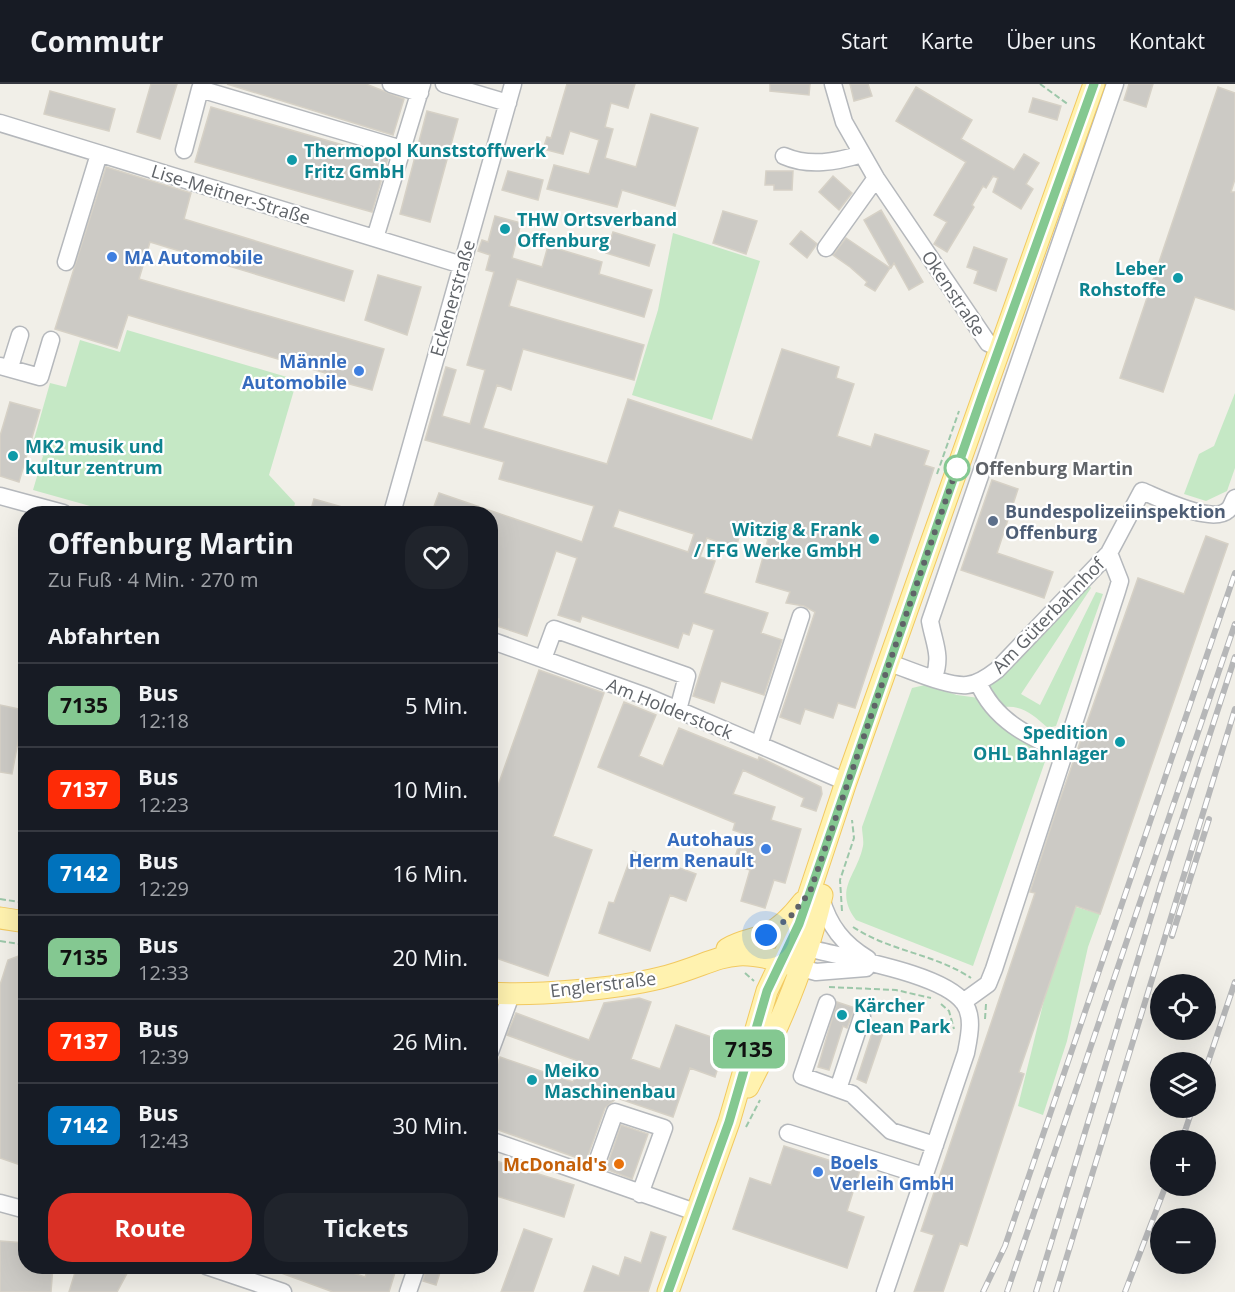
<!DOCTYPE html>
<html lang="de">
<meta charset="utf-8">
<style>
:root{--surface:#171b24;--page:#20242c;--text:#f1f3f6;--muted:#9ea1a6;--line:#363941;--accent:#d93025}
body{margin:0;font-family:"Open Sans",sans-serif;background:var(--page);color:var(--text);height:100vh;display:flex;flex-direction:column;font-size:22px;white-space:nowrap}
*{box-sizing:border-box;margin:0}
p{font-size:20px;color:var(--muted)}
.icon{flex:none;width:33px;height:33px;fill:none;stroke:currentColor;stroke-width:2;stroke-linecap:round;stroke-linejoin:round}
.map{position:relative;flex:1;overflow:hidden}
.drawer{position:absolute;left:18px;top:422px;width:480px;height:768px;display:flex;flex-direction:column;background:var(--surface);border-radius:24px;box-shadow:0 6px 24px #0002}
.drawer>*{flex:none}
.badge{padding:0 12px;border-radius:9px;font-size:21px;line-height:39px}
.controls{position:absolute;left:1150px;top:890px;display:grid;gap:12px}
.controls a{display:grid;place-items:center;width:66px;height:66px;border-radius:50%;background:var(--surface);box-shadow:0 6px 24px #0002;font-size:30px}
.you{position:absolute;width:30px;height:30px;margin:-15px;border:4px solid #fff;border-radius:50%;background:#1a73e8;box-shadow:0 0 0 9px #1a73e833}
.map>.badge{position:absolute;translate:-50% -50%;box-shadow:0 0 0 3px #fff}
h2{padding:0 30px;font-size:22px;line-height:54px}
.round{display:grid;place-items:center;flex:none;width:63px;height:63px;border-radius:24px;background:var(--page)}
.overview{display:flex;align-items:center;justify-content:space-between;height:102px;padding:0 30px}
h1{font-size:28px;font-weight:700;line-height:45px}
.button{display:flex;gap:12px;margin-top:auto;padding:12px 30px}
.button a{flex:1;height:69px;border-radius:24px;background:var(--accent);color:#fff;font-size:24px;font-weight:700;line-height:69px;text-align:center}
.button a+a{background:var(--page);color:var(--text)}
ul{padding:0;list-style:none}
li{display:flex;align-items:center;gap:18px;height:84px;padding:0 30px;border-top:2px solid var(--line)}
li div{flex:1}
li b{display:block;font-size:22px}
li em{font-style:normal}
li .badge{min-width:66px;font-weight:700;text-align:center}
header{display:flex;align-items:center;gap:36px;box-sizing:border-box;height:84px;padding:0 30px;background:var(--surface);border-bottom:2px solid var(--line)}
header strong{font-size:28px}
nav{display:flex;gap:33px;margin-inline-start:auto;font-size:21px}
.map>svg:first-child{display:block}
.green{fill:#c5e8c5}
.building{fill:#cccac5;stroke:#d6d1c6;stroke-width:1.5;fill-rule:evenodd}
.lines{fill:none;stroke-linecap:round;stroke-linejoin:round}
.minor-casing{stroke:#b5b8bc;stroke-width:19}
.major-casing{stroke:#f2c960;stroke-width:23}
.path{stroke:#9cc7a9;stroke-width:2;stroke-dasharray:6 3;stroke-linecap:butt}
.minor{stroke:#fff;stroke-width:16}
.major{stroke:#fff2af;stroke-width:21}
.rail-casing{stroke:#b6b7b8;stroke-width:6}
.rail{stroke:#fff;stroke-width:4;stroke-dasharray:11;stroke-linecap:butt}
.line-casing{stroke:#fff;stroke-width:14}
.line{stroke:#84c891;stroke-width:9}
.walk{stroke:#5f6368;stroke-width:6;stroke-dasharray:0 10.8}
.culture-dot{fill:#0f9aa8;stroke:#fff;stroke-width:2}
.shop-dot{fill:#3f7fe0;stroke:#fff;stroke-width:2}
.stop-dot{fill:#fff;stroke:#84c891;stroke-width:3}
.service-dot{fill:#5c6f8a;stroke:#fff;stroke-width:2}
.food-dot{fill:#e8710a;stroke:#fff;stroke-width:2}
.labels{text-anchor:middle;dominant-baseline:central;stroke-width:4.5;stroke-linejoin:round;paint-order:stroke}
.culture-label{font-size:18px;font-weight:bold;fill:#0d838f;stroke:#fff;text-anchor:start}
.street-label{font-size:18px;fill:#5f6368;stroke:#fff}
.shop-label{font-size:18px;font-weight:bold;fill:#366cbe;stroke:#fff;text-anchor:start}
.stop-label{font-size:18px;font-weight:bold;fill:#5f6368;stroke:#fff;text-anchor:start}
.service-label{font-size:18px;font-weight:bold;fill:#4e5e75;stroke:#fff;text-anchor:start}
.food-label{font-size:18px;font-weight:bold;fill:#c56008;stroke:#fff;text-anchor:end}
</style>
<header>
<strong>Commutr</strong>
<nav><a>Start</a><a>Karte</a><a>Über uns</a><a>Kontakt</a></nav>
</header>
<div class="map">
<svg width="1235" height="1208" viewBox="0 0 1235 1208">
<rect width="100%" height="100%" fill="#f1efe8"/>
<path class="green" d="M673 149 760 177 712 336 632 311 658 226Z
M127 246 297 296 269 391 295 419 293 429H115L33 406 43 372 33 359 50 299 66 303 80 256 120 268Z
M1235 309V384L1227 407 1206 417 1184 410 1199 370 1214 362Z
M1087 497 1091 504 1021 610 1040 621 1096 508 1103 510 1056 642 1048 644C1034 632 1024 621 1004 623L988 604Z
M925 601 957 611 979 614 1048 669 973 882 856 836C833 805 857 792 863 762 864 756 862 749 862 743L912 604Z
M1076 823 1100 830 1088 863 1067 957 1043 1031 1018 1022 1045 912Z"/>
<path class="building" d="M151 0H177L160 55 137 48Z
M227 0H366L404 15 393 51Z
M567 0H635L628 24 611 19 605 43 613 45 605 74 636 83 651 30 698 44 675 122 622 106 617 123 547 105 554 81 589 90 599 56 570 47 563 70 543 65 547 53 551 54Z
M770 0H810L809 11 770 7Z
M850 0H868L872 12 854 17Z
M1129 0H1153L1146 23 1124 16Z
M916 3 972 36 961 55 1014 86 1024 70 1039 79 1026 100 1033 105 1021 125 993 108 998 94 993 92 986 104 983 102 972 121 974 123 947 168 934 160 947 138 934 131 966 78 896 37Z
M1218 3 1235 9V95L1231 108H1235V226L1195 213 1163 308 1120 294Z
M50 7 115 25 109 47 44 30Z
M1033 14 1061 22 1057 36 1029 28Z
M211 23 388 74 372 128 195 78Z
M427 27 458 35 430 138 400 130Z
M106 83 191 109 184 135 353 187 344 217 150 158 139 195 384 265 372 306 338 297 339 293 128 231 117 264 55 245Z
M508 87 543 96 538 116 502 106Z
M766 87H793L792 106H774V101H765Z
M833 92 852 109 839 126 819 108Z
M881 126 923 198 909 206 894 179 891 184 864 136Z
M723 127 757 137 746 170 713 159Z
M495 132 521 139 512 174 542 183 548 162 602 178 599 190 652 206 644 233 517 195 509 222 644 261 634 296 523 265 511 306 497 301 483 344 607 380 628 315 752 356 782 265 839 283 836 294 854 300 837 352 871 363 875 350 929 367 924 381 934 384 855 624 838 619 833 634 805 625 800 640 780 633 815 528 804 522 786 519 790 508 756 498 768 455 741 446 736 464 707 454 700 473 715 477 704 509 768 529 761 549 782 556 764 611 721 597 714 619 693 612 714 546 693 539 689 551 683 549 678 564 582 532 580 538 558 531 577 474 556 467 527 552 497 542 499 535 490 532V429H444L433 425 439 409 582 458 594 422 499 395 504 378 425 356 446 283 456 286 442 332 470 340 485 286 467 281 494 188 486 186 490 171 478 167 482 156 488 158ZM619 426 694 450 688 468 613 443Z
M801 147 817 160 807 174 790 160Z
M613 148 655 161 649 182 606 169Z
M846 154 890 184 875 207 865 201 867 198 850 183 833 171Z
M974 163 1007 175 996 207 974 199 978 187 967 183Z
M378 191 421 203 407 251 365 236Z
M10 318 40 326 19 398 0 392V352Z
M992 396 1018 405 997 469 1053 488 1044 514 961 486Z
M314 415 353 426V429H310Z
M1206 452 1228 460 1100 830 1076 822 1019 988 1024 990 967 1162 960 1159 943 1208H914L934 1151 921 1147 1035 809 1030 808 1058 721 1138 494 1184 510Z
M539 586 604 609 553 752 592 766 548 892 490 872V724Z
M624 618 656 631 639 672 663 682 679 644 758 676 759 673 821 703 822 710 816 727 801 722 804 714 743 686 733 710 775 723 771 736 801 745 785 799 774 796 765 824 741 817 750 786 733 781 742 749 733 746 735 739 598 683Z
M0 621 24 626 12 690 0 688Z
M633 767 696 790 686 817 670 811 650 867 599 849 609 818 614 819Z
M26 869V1083L0 1074V901L8 876Z
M639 914 651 918 631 975 660 985 676 941 726 958 715 993 690 984 673 1033 617 1014 605 1024 586 1077 490 1043V978L497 981 500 973 573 998 581 978 507 951 516 929 589 956 604 919Z
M837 918 855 924 847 944 843 942 829 986 818 983Z
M875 940 885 943 866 999 857 995Z
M621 1041 648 1050 632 1095 606 1085Z
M784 1062 860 1086 847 1127 864 1133 847 1184 733 1145 750 1094 771 1101Z
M490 1075 574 1101 564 1133 490 1110Z
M524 1145 552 1155 533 1208H501Z
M651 1148 666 1153 648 1208H584L593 1182 619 1192 625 1173 641 1179Z
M0 1157 26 1159V1182H53L51 1208H0Z
M77 1182H131L117 1208H69Z
M262 1182H332L365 1193 369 1182H397L389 1208H333Z
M427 1182H442L436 1201 423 1197Z"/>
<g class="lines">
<defs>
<path id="minor" d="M202 0 200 5 402 65
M391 0 420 9
M444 0 508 19
M833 0 844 38 876 94 988 259 999 264
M0 39 462 181
M184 66 200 5
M784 72C809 83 836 78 862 70
M375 154 422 0
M826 164 876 94
M66 178 99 70
M0 282 40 293 51 256
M10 283 20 251
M0 412 63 429
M392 429 513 0
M490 556 648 613 846 698
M543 575 554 545 687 592 678 626
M889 579C909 585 947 603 967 601 978 600 988 593 997 586L1109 469 1142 407C1159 414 1212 441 1228 426 1231 424 1233 417 1235 414
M934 593C942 572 934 559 930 537L1115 0
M978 598C994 636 1027 652 1065 668
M759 661 801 532
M821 814C829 842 843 860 868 875
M808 864C844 874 943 889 964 919 974 933 969 953 966 969L885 1208
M801 884 816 888 866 884
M963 918 988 900 994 885 1117 507 1120 497 1109 469
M827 919 802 992 852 1010 891 1047 935 1061
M490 968 511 911
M838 1005 862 933
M788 1049 924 1092
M490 1056 698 1129
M592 1092 615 1028 664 1044 640 1110
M0 1119 26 1126
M206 1182 283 1208
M408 1208 417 1182"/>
<path id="major" d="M0 834 26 838
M727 865C738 858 751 856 763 852 779 846 793 831 803 818
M490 909C537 912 615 905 660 894 720 879 726 858 792 881
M748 1003C780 942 807 878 822 811
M668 1208 729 1038 767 907 799 840 846 698 1094 0"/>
</defs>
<use href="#minor" class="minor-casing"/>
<use href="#major" class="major-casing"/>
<path class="path" d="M1040 0 1069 21
M937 390 959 327
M0 815 26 819
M842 827 840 796 854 754 852 736
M853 843C889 867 935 870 971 894
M0 857 26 861
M745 889 754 897
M829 903 896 906 931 914
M941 920 949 927 954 945
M985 935 986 920
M746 1043 760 1016"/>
<use href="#minor" class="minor"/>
<use href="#major" class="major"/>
<defs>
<path id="rail" d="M1172 852 1209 735
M1206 984 1235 898
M1182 1056 1193 1023
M983 1208 1005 1162 1235 489
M1007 1208 1235 540
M1036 1208 1162 797 1235 573
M1056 1208 1235 625
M1125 1208 1166 1101"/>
</defs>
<use href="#rail" class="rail-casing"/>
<use href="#rail" class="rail"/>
</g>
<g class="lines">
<defs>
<path id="line" d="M668 1208 729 1038 767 907 799 840 982 312 1094 0"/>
</defs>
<use href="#line" class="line-casing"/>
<use href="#line" class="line"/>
<path class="walk" d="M766 851 790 833 810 808 957 384"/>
</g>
<g class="culture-dot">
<circle cx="292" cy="76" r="6"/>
<circle cx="505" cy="145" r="6"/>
<circle cx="1178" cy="194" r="6"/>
<circle cx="13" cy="372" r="6"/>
<circle cx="874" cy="455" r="6"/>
<circle cx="1120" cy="658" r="6"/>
<circle cx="842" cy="931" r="6"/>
<circle cx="532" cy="996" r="6"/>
</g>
<g class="shop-dot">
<circle cx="112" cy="173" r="6"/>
<circle cx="359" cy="287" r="6"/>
<circle cx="766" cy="765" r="6"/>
<circle cx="818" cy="1088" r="6"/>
</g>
<circle class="stop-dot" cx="957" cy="384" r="12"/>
<circle class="service-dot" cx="993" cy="437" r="6"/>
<circle class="food-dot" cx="619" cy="1080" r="6"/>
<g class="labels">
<g class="culture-label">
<text x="304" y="66">Thermopol Kunststoffwerk<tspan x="304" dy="21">Fritz GmbH</tspan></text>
<text x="517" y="135">THW Ortsverband<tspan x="517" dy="21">Offenburg</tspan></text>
<text x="1166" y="184" text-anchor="end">Leber<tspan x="1166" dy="21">Rohstoffe</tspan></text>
<text x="25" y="362">MK2 musik und<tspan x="25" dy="21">kultur zentrum</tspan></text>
<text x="862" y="445" text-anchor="end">Witzig &amp; Frank<tspan x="862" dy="21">/ FFG Werke GmbH</tspan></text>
<text x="1108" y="648" text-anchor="end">Spedition<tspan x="1108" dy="21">OHL Bahnlager</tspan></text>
<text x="854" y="921">Kärcher<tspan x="854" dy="21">Clean Park</tspan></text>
<text x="544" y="986">Meiko<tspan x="544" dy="21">Maschinenbau</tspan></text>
</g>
<g class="street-label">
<text transform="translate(231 110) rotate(17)">Lise-Meitner-Straße</text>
<text transform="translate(954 209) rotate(56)">Okenstraße</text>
<text transform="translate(452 214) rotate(-74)">Eckenerstraße</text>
<text transform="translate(1048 531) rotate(-46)">Am Güterbahnhof</text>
<text transform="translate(670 624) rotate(22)">Am Holderstock</text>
<text transform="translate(603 900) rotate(-7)">Englerstraße</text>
</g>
<g class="shop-label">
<text x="124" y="173">MA Automobile</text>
<text x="347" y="277" text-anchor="end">Männle<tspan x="347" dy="21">Automobile</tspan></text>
<text x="754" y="755" text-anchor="end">Autohaus<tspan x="754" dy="21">Herm Renault</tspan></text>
<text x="830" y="1078">Boels<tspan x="830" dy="21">Verleih GmbH</tspan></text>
</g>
<g class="stop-label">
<text x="975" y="384">Offenburg Martin</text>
</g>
<g class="service-label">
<text x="1005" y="427">Bundespolizeiinspektion<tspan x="1005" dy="21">Offenburg</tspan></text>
</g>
<g class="food-label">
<text x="607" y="1080">McDonald's</text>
</g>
</g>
</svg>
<div class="controls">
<a><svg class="icon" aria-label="locate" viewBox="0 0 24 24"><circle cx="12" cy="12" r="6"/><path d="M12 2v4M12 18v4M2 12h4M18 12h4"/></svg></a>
<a><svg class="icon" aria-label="layers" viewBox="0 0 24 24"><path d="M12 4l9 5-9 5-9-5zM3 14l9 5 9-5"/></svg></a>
<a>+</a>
<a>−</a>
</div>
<div class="you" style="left:766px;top:851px"></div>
<b class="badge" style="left:749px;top:965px;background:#84c891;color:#111">7135</b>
<section class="drawer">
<div class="overview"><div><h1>Offenburg Martin</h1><p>Zu Fuß · 4 Min. · 270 m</p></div><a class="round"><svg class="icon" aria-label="heart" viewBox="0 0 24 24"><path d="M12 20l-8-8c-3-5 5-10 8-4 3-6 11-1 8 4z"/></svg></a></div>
<h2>Abfahrten</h2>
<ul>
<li><span class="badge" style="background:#84c891;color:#111">7135</span><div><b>Bus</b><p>12:18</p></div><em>5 Min.</em></li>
<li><span class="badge" style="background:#fe2b06;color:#fff">7137</span><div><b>Bus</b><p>12:23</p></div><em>10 Min.</em></li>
<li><span class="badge" style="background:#0072bc;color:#fff">7142</span><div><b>Bus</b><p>12:29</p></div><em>16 Min.</em></li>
<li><span class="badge" style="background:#84c891;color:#111">7135</span><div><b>Bus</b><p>12:33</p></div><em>20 Min.</em></li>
<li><span class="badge" style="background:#fe2b06;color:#fff">7137</span><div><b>Bus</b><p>12:39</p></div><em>26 Min.</em></li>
<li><span class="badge" style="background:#0072bc;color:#fff">7142</span><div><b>Bus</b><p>12:43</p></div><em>30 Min.</em></li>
</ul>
<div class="button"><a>Route</a><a>Tickets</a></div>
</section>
</div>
